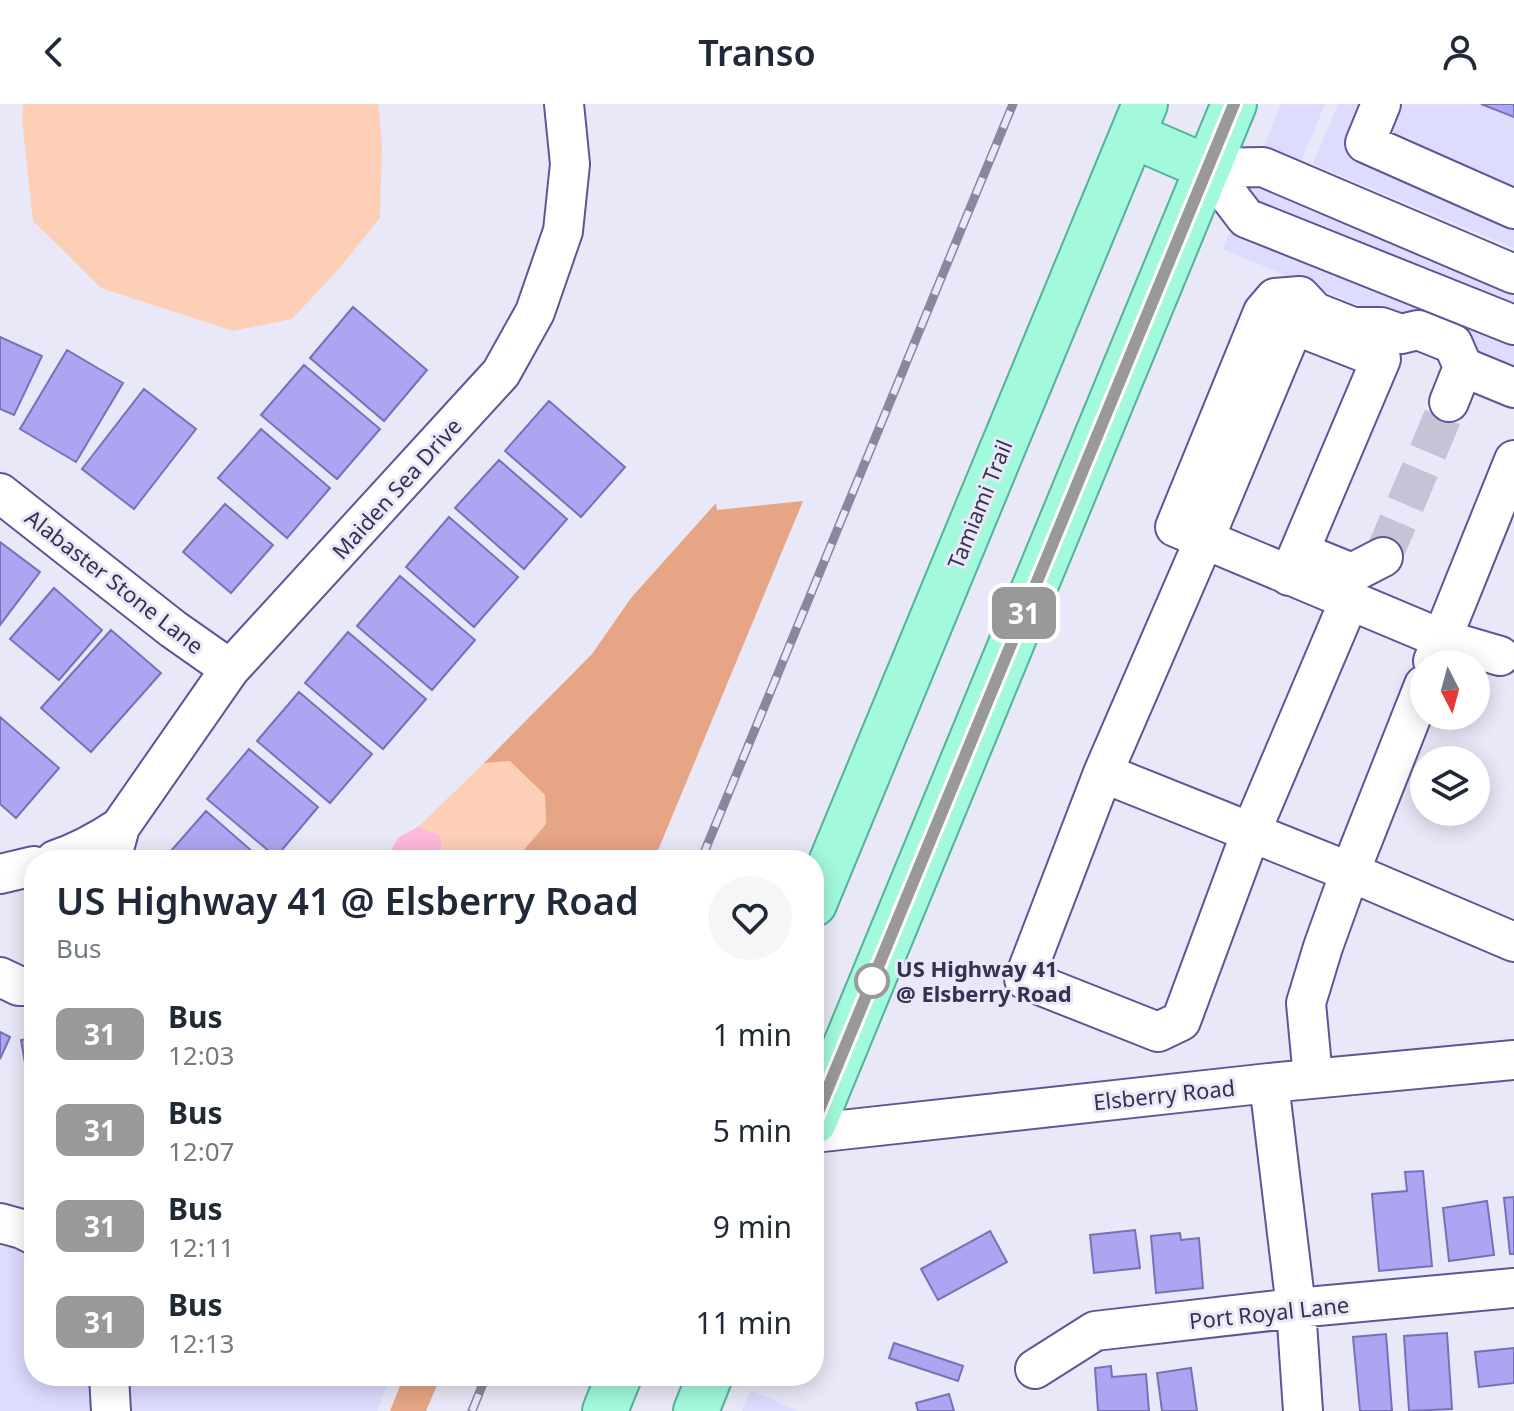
<!DOCTYPE html>
<style>
:root{--surface:#fff;--page:#f6f6f7;--text:#1f2937;--muted:#747a83}
body{margin:0;font-family:"Noto Sans",sans-serif;background:var(--page);color:var(--text);height:100vh;display:flex;flex-direction:column;font-size:30px;white-space:nowrap}
*{box-sizing:border-box;margin:0}
p{font-size:26px;color:var(--muted)}
.icon{flex:none;width:44px;height:44px;fill:none;stroke:currentColor;stroke-width:2;stroke-linecap:round;stroke-linejoin:round}
.map{position:relative;flex:1;overflow:hidden}
.drawer{position:absolute;left:24px;top:746px;width:800px;height:536px;display:flex;flex-direction:column;background:var(--surface);border-radius:32px;box-shadow:0 4px 20px #0003}
.drawer>*{flex:none}
.badge{padding:0 16px;border-radius:12px;font-size:28px;line-height:52px}
.needle{width:52px;rotate:174deg}
.fabs{position:absolute;left:1410px;top:546px;display:grid;gap:16px}
.fabs a{display:grid;place-items:center;width:80px;height:80px;border-radius:50%;background:var(--surface);box-shadow:0 4px 20px #0003;font-size:40px}
.map>.badge{position:absolute;translate:-50% -50%;box-shadow:0 0 0 4px #fff}
.round{display:grid;place-items:center;flex:none;width:84px;height:84px;border-radius:42px;background:var(--page)}
.summary{display:flex;align-items:center;justify-content:space-between;height:136px;padding:0 32px}
h1{font-size:38px;font-weight:600;line-height:60px}
ul{padding:0;list-style:none}
li{display:flex;align-items:center;gap:24px;height:96px;padding:0 32px}
li div{flex:1}
li b{display:block;font-size:30px}
li em{font-style:normal}
li .badge{min-width:88px;font-weight:700;text-align:center}
header{display:flex;justify-content:space-between;align-items:center;height:104px;padding:0 32px;background:var(--surface);font-size:36px;font-weight:600}
.map>svg:first-child{display:block}
.built{fill:#dddbfe}
.green{fill:#fecfb7}
.forest{fill:#e6a585}
.water{fill:#fdb9da}
.lines{fill:none;stroke-linecap:round;stroke-linejoin:round}
.stream{stroke:#fdb9da;stroke-width:8}
.building{fill:#aca5f1;stroke:#7870b8;stroke-width:2}
.minor-tunnel{stroke:#c5c4d7;stroke-width:38;stroke-dasharray:38 19;stroke-linecap:butt}
.minor-casing{stroke:#5e5599;stroke-width:42}
.major-casing{stroke:#54b19c;stroke-width:48}
.minor{stroke:#fff;stroke-width:38}
.major{stroke:#a2f9dc;stroke-width:44}
.rail-casing{stroke:#89879f;stroke-width:9}
.rail{stroke:#e9e8f8;stroke-width:6;stroke-dasharray:18;stroke-linecap:butt}
.line-casing{stroke:#fff;stroke-width:18}
.line{stroke:#999;stroke-width:12}
.stop-dot{fill:#fff;stroke:#999;stroke-width:4}
.labels{text-anchor:middle;dominant-baseline:central;stroke-width:6;stroke-linejoin:round;paint-order:stroke}
.street-label{font-size:22px;fill:#353251;stroke:#e9e8f8}
.stop-label{font-size:22px;font-weight:bold;fill:#353251;stroke:#e9e8f8;text-anchor:start}
</style>
<header><svg class="icon" aria-label="back" viewBox="0 0 24 24"><path d="M15 5l-7 7 7 7"/></svg>Transo<svg class="icon" aria-label="person" viewBox="0 0 24 24"><circle cx="12" cy="8" r="4"/><path d="M4 21q1-7 8-7t8 7"/></svg></header>
<div class="map">
<svg width="1514" height="1307" viewBox="0 0 1514 1307">
<rect width="100%" height="100%" fill="#e9e8f8"/>
<path class="built" d="M1281 0H1325L1301 58 1303 67 1514 158V266L1223 145Z
M1338 0H1514V144L1313 60Z
M34 1140V1272H391L377 1307H0V1143Z
M751 1286 798 1307H742Z"/>
<path class="green" d="M23 0H378L382 39 380 114 337 167 292 215 233 227 101 184 33 117 22 17Z
M510 657 545 690 546 720 515 756H435L442 746 440 731 418 723 484 659Z"/>
<path class="forest" d="M803 397 654 756H515L546 720 545 691 510 657 484 659 592 550 631 494 716 399 717 406Z
M404 1272H441L426 1307H390Z"/>
<path class="water" d="M418 723 440 731 442 746 435 756H385L399 733Z"/>
<g class="lines">
<path class="stream" d="M557 1272 571 1278"/>
</g>
<path class="building" d="M1481 0H1514V13Z
M353 203 427 266 384 317 310 254Z
M0 233 42 252 14 311 0 305Z
M67 246 123 279 76 358 20 325Z
M304 261 380 325 337 375 261 311Z
M144 285 196 325 134 405 82 365Z
M549 297 625 363 581 413 505 347Z
M261 325 330 384 287 434 218 374Z
M499 356 567 415 524 465 455 404Z
M225 400 273 441 231 489 183 448Z
M449 413 518 473 474 523 406 463Z
M0 438 40 468 0 521Z
M400 472 475 536 432 586 357 522Z
M54 484 102 526 59 576 10 535Z
M111 526 161 569 91 648 41 604Z
M348 528 426 595 383 645 305 579Z
M299 588 372 650 330 699 257 637Z
M0 613 59 664 16 714 0 700Z
M249 645 318 703 276 753 207 695Z
M206 707 262 756H163Z
M0 928 10 933 0 955Z
M34 934V1010L21 936Z
M1423 1067 1432 1162 1379 1167 1372 1090 1407 1087 1405 1068Z
M1514 1093V1150H1510L1504 1094Z
M1487 1097 1494 1151 1449 1157 1443 1104Z
M1135 1126 1140 1164 1094 1169 1090 1131Z
M990 1127 1007 1158 938 1196 921 1165Z
M1180 1129 1181 1136 1199 1134 1203 1184 1156 1189 1151 1132Z
M1447 1229 1452 1305 1409 1307 1404 1232Z
M1386 1230 1392 1307H1360L1353 1233Z
M894 1239 963 1262 958 1277 889 1254Z
M1514 1244V1279L1479 1283 1475 1248Z
M1111 1262 1112 1273 1146 1270 1149 1307H1098L1095 1264Z
M1191 1264 1197 1307H1162L1157 1269Z
M949 1290 954 1307H918L916 1299Z"/>
<g class="lines">
<path class="minor-tunnel" d="M1383 453 1449 298"/>
<defs>
<path id="minor" d="M1381 0 1365 39 1514 105
M1514 170 1263 63 1208 64 1246 114 1514 221
M1463 263 1514 284
M1449 298 1463 263 1453 240 1418 226 1401 230 1381 223H1353L1315 208 1300 192 1275 194 1263 208 1175 423 1442 535 1500 552
M0 389 173 525 230 565
M1305 450 1352 469 1383 453
M1289 472 1381 255 1294 221 1204 436 1103 669 1350 768 1323 843 1306 899 1313 974
M1433 557 1514 356
M1424 581 1350 768 1514 838
M1103 669 1024 875 1158 928 1181 917 1251 728 1349 497
M55 756C79 748 99 737 120 723
M111 756 120 723 230 565 501 269 535 208 563 127 570 60 564 0
M0 770 34 762
M0 873 19 882H34
M1269 979 1296 1204 1303 1307
M814 1029 1269 979 1514 956
M0 1119 22 1125 34 1131
M1035 1265 1095 1227 1296 1204 1514 1184
M109 1272 111 1307"/>
<path id="major" d="M1132 31 1208 64
M814 800 1145 0
M814 1018 1234 0
M605 1307 619 1272
M696 1307 710 1272"/>
</defs>
<use href="#minor" class="minor-casing"/>
<use href="#major" class="major-casing"/>
<use href="#minor" class="minor"/>
<use href="#major" class="major"/>
<defs>
<path id="rail" d="M701 756 1013 0
M472 1307 486 1272"/>
</defs>
<use href="#rail" class="rail-casing"/>
<use href="#rail" class="rail"/>
</g>
<g class="lines">
<defs>
<path id="line" d="M814 1018 1234 0"/>
</defs>
<use href="#line" class="line-casing"/>
<use href="#line" class="line"/>
</g>
<circle class="stop-dot" cx="872" cy="877" r="16"/>
<g class="labels">
<g class="street-label">
<text transform="translate(396 384) rotate(-48)">Maiden Sea Drive</text>
<text transform="translate(979 400) rotate(-68)">Tamiami Trail</text>
<text transform="translate(115 477) rotate(38)">Alabaster Stone Lane</text>
<text transform="translate(1164 990) rotate(-6)">Elsberry Road</text>
<text transform="translate(1269 1208) rotate(-6)">Port Royal Lane</text>
</g>
<g class="stop-label">
<text x="896" y="864">US Highway 41<tspan x="896" dy="25">@ Elsberry Road</tspan></text>
</g>
</g>
</svg>
<div class="fabs">
<a><svg class="needle" viewBox="-14 -14 28 28"><path d="M0-13l5 13h-10z" fill="#e53935"/><path d="M0 13l5-13h-10z" fill="#747a83"/></svg></a>
<a><svg class="icon" aria-label="layers" viewBox="0 0 24 24"><path d="M12 4l9 5-9 5-9-5zM3 14l9 5 9-5"/></svg></a>
</div>
<b class="badge" style="left:1024px;top:509px;background:#999;color:#fff">31</b>
<section class="drawer">
<div class="summary"><div><h1>US Highway 41 @ Elsberry Road</h1><p>Bus</p></div><a class="round"><svg class="icon" aria-label="heart" viewBox="0 0 24 24"><path d="M12 20l-8-8c-3-5 5-10 8-4 3-6 11-1 8 4z"/></svg></a></div>
<ul>
<li><span class="badge" style="background:#999;color:#fff">31</span><div><b>Bus</b><p>12:03</p></div><em>1 min</em></li>
<li><span class="badge" style="background:#999;color:#fff">31</span><div><b>Bus</b><p>12:07</p></div><em>5 min</em></li>
<li><span class="badge" style="background:#999;color:#fff">31</span><div><b>Bus</b><p>12:11</p></div><em>9 min</em></li>
<li><span class="badge" style="background:#999;color:#fff">31</span><div><b>Bus</b><p>12:13</p></div><em>11 min</em></li>
</ul>
</section>
</div>
